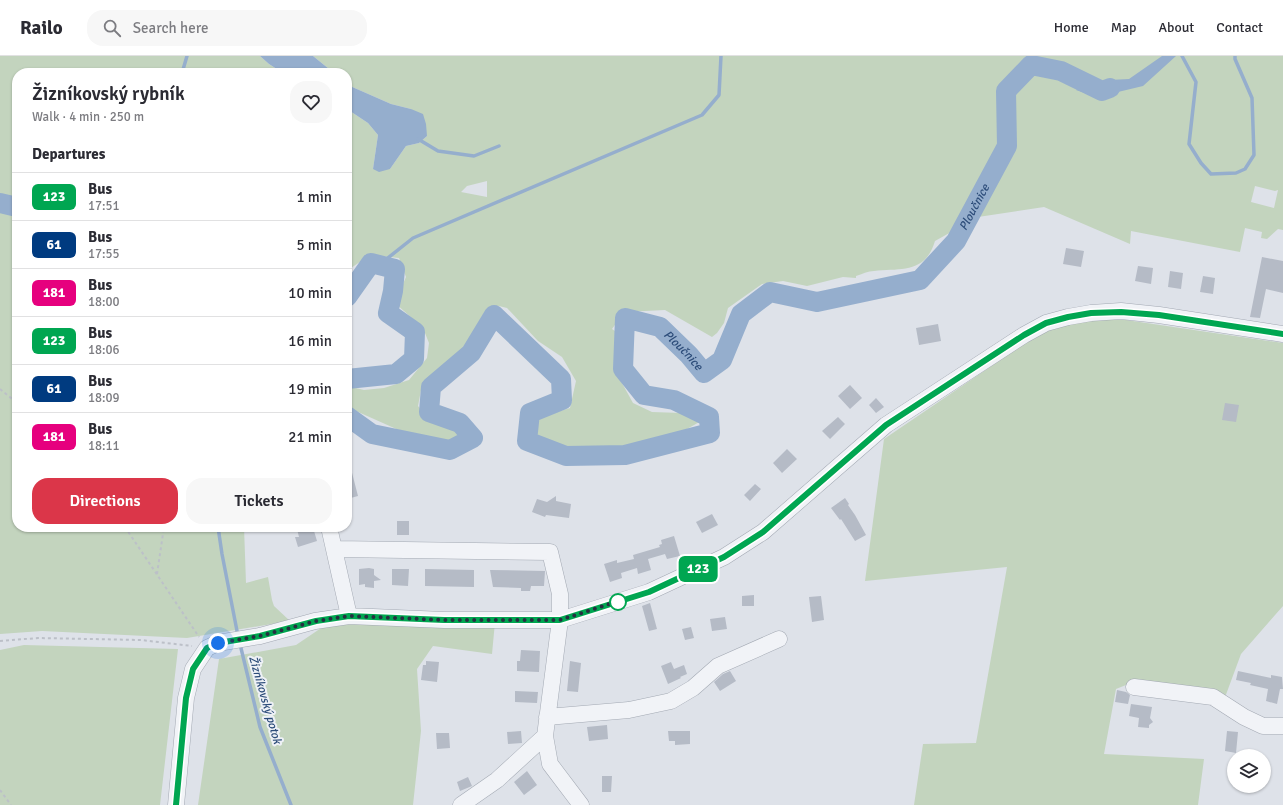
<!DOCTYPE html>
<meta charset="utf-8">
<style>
:root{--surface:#fff;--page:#f7f7f7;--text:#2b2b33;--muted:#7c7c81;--line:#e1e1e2;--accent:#db3649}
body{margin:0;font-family:Signika,sans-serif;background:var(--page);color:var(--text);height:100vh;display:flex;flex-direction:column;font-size:15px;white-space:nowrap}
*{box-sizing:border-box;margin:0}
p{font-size:13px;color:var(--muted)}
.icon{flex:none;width:22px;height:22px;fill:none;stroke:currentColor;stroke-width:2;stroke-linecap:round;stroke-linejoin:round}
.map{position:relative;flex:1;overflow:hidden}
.panel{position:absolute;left:12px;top:12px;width:340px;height:464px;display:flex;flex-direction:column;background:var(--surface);border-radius:16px;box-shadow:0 1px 3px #0004}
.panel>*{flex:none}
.badge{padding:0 8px;border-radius:6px;font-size:14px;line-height:26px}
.controls{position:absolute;left:1227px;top:693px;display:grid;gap:8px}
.controls a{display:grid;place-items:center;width:44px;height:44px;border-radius:50%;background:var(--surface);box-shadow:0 1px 3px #0004;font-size:20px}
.you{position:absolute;width:20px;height:20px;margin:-10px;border:3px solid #fff;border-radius:50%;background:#1a73e8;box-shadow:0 0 0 6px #1a73e833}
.map>.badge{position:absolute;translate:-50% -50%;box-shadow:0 0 0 2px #fff}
h2{padding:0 20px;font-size:15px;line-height:36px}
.round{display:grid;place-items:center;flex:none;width:42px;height:42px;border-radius:16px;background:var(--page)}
.head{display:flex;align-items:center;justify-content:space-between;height:68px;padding:0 20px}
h1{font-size:19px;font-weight:600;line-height:30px}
.primary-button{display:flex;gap:8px;margin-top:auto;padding:8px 20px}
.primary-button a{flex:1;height:46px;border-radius:16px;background:var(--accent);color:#fff;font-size:16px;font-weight:600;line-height:46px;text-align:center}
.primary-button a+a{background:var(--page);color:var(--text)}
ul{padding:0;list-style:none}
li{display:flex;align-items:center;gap:12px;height:48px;padding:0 20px;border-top:1px solid var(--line)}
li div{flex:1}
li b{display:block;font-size:15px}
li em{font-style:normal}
li .badge{min-width:44px;font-weight:700;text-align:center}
header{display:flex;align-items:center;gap:24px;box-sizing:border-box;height:56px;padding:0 20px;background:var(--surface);border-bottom:1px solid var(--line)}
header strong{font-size:19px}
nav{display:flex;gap:22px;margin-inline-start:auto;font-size:14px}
.search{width:280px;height:36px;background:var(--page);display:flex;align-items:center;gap:10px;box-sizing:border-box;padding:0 14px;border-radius:16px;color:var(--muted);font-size:15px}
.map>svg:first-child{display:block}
.green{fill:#c3d4be;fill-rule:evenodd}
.water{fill:#95aecd}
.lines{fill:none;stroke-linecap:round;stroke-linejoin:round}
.stream{stroke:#95aecd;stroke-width:3.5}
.river{stroke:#95aecd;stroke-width:20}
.building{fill:#b5bbc6}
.minor-casing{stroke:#a3a9b3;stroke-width:17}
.path{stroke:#bcc0c8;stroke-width:2;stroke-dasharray:3 3;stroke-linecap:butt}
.minor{stroke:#f1f3f7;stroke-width:16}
.line-casing{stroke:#fff;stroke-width:9}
.line{stroke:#00a651;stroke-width:6}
.walk{stroke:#262f41;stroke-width:4;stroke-dasharray:0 7.2}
.stop-dot{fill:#fff;stroke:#00a651;stroke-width:2}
.labels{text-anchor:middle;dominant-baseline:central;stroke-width:4;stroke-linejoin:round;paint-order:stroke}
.water-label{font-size:12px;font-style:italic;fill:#2c4c79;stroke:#eef1f6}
</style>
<header>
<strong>Railo</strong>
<div class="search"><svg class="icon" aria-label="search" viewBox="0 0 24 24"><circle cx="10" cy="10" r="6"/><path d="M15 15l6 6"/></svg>Search here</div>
<nav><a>Home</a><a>Map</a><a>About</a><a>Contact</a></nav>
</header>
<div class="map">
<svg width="1283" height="749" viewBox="0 0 1283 749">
<rect width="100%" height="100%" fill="#dee2e9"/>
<path class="green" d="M0 0H260L269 8 283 17H17V471H244L246 527 268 521 272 544 274 550 290 565 187 582 42 575 0 578Z
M313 0H1283V174L1278 173 1267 183 1261 182 1262 176 1245 172 1240 196 1131 175 1130 188 1044 151 978 161 935 185C925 218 901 212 874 215 868 215 862 218 856 220V222L843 221 807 230 783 225 762 228 728 252 724 267 717 277 712 281 665 254 624 256 612 273 615 275 617 318 633 347 652 356 681 357 701 365 680 377 587 398 529 378 528 373 541 361 570 352 576 325 562 301 538 285 507 252 499 250 484 257 455 307 426 325 421 334 418 350 428 362 462 376 459 384H421L347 351V330L364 334 384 332 409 324 427 302 429 287 423 272 395 247 406 221 399 202 370 199 351 212 347 217V53L368 67 378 79 373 113H390L406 90 419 87 427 80 411 53 391 48 350 30 347 28V17H334ZM487 125V141L461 136 467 130ZM1255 130 1275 135 1278 134 1274 152 1251 146Z
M1084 264H1126L1283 287V550L1241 598 1224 644 1131 627 1116 633 1104 698 1204 703 1198 749H914L923 688 976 687 1007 511 865 525 884 383 1040 277Z
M333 564 495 566 492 598 433 590 417 613 421 675 413 749H198L219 603 296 589Z
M24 589 178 593 160 749H0V594Z"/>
<path class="water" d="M260 0H313L334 17H283L269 8Z
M1162 0H1176L1143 30 1097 41 1076 34 1088 24 1103 27 1109 24 1129 23Z
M347 28 350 30 391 48 411 53 423 58 426 68 427 80 419 87 406 90 390 113 379 116 373 113 378 79 368 67 347 53Z"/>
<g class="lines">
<path class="stream" d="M1182 0 1196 26 1189 88 1201 107 1211 118 1236 117 1245 113 1254 99 1252 42 1235 3V0
M182 17 187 0
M418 83 438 95 474 100 499 90
M379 209 413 182 702 59 719 39 721 0
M218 471 222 498 238 580
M240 588 260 671 291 749"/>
<g class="river">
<path d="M0 147 17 151"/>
<path d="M347 241 371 207 395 213 393 235 388 257 415 276 414 303 396 318 347 323"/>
<path id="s1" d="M347 360 372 378 450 394 473 382 460 367 429 356 431 331 471 297 494 259 561 323 562 344 530 357 527 385 566 400 625 399 710 377 709 361 674 344 644 339 623 313 625 262 660 271 689 299 704 317 722 304 741 258 770 236 817 246 920 224 956 185 1007 90 1006 35 1031 9 1061 15 1102 35 1110 32"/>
</g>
</g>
<path class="building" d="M1066 192 1084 195 1081 211 1063 208Z
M1262 201 1283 205V237L1266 233 1260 262 1250 261Z
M1138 210 1153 212 1151 228 1135 225Z
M1170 215 1183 217 1181 233 1168 231Z
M1203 220 1215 222 1213 238 1200 236Z
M938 268 941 285 919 289 916 272Z
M850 329 862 342 850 353 838 340Z
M876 342 884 351 876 357 869 349Z
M1225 347 1239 349 1236 366 1222 364Z
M838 361 845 368 830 383 822 375Z
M787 393 797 403 782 417 773 407Z
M347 409H350L358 440 347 443Z
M755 428 761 433 750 445 744 439Z
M556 440V445L571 448 569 462 546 459 545 461 532 456 537 443 547 446Z
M845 442 849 448 848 449 855 459 866 479 855 485 841 463 840 464 831 452Z
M712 458 718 469 702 477 696 466Z
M397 465H409V479H397Z
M304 471H310L311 476 314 475 317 485 298 491 295 481H299L297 473Z
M674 480 680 500 667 503 665 498 648 503 651 514 638 518 637 512 621 517 622 522 610 526 604 508 617 504V507L634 503 633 499 660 491 659 489 662 488 661 484Z
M369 512 374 513V519L381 524 374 525V532L365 531V528L359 529V513Z
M392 513H409L408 530 392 529Z
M425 513 474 514V531L425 530Z
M490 514 545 515 544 530H531L530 535H521V532L493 531Z
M754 539V550H742V540Z
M821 540 824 564 812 566 809 541Z
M650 547 657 573 649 575 642 550Z
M725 561 727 573 712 575 710 563Z
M691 571 694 582 685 584 682 573Z
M521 594 540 595 539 616 517 615V605H520Z
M426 605 439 606 437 626 421 624 423 609H426Z
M570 605 581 607 578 636 567 635Z
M671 606 674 613 684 609 687 618 680 621 681 622 668 628 661 610Z
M730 615 736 625 720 635 714 626 723 618Z
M1238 615 1271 622V619L1282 621 1283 633H1280L1277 648 1266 645 1268 633 1250 629 1251 627 1236 624Z
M1117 634 1126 636 1130 639 1128 648 1115 646Z
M515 635 538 636 537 647 515 646Z
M1131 648 1152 651 1150 662 1153 666 1149 669V672L1138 671 1139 662 1129 660Z
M607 669 608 683 589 685 587 671Z
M521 675 522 687 508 688 507 676Z
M668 675H690V688L675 689V685H669Z
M1227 675 1238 676 1236 697 1225 695Z
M436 677H449L450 692 437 693Z
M527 715 537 729 524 739 514 726Z
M602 720H612L611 736H602Z
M468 721 472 730 460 735 457 726Z"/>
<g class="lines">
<defs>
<path id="minor" d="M329 471 349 560
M1134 631 1213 641 1244 661 1263 670H1283
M547 661 629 654 671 645 693 632 718 610 779 583
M176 749 186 642 193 613 207 592 218 587 260 580 315 565 349 560 444 564H560V538L550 496 335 493
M461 749 497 724 545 680
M581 749 550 708 545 680 560 564 649 536 724 501 763 476 886 369 1024 279 1046 267 1068 261 1091 257 1121 255 1159 259 1283 278"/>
</defs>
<use href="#minor" class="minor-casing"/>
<path class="path" d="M0 333 17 347
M125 471 199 581
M157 518 164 471
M0 585 38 582 141 584 192 590
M0 734 11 749"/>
<use href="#minor" class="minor"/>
</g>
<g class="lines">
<defs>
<path id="line" d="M176 749 186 642 193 613 207 592 218 587 260 580 316 565 349 560 444 564H560L649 536 724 501 763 476 886 369 1024 279 1046 267 1068 261 1091 257 1121 256 1159 259 1283 278"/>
</defs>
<use href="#line" class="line-casing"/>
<use href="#line" class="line"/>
<path class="walk" d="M218 587 260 580 316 565 349 560 444 564H560L619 545 618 546"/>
</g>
<circle class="stop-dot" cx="618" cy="546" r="8"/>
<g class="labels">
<g class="water-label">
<text stroke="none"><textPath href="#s1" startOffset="1299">Ploučnice</textPath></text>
<text stroke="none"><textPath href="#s1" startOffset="915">Ploučnice</textPath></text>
<text transform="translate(265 644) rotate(74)">Žizníkovský potok</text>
</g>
</g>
</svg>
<div class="controls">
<a><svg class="icon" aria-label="layers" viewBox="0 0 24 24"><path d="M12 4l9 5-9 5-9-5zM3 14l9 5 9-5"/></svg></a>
</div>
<div class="you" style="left:218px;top:587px"></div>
<b class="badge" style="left:698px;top:513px;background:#00a651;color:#fff">123</b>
<section class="panel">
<div class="head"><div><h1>Žizníkovský rybník</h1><p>Walk · 4 min · 250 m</p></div><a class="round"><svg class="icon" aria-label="heart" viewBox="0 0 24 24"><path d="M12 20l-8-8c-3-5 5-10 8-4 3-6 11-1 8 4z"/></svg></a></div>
<h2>Departures</h2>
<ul>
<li><span class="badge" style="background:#00a651;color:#fff">123</span><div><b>Bus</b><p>17:51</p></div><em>1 min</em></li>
<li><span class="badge" style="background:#003b80;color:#fff">61</span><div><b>Bus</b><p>17:55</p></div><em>5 min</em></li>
<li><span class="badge" style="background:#e6007e;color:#fff">181</span><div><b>Bus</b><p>18:00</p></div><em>10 min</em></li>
<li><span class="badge" style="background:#00a651;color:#fff">123</span><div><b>Bus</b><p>18:06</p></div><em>16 min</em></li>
<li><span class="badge" style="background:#003b80;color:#fff">61</span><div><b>Bus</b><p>18:09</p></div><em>19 min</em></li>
<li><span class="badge" style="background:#e6007e;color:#fff">181</span><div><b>Bus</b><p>18:11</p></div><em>21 min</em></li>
</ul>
<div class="primary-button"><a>Directions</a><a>Tickets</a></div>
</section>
</div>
